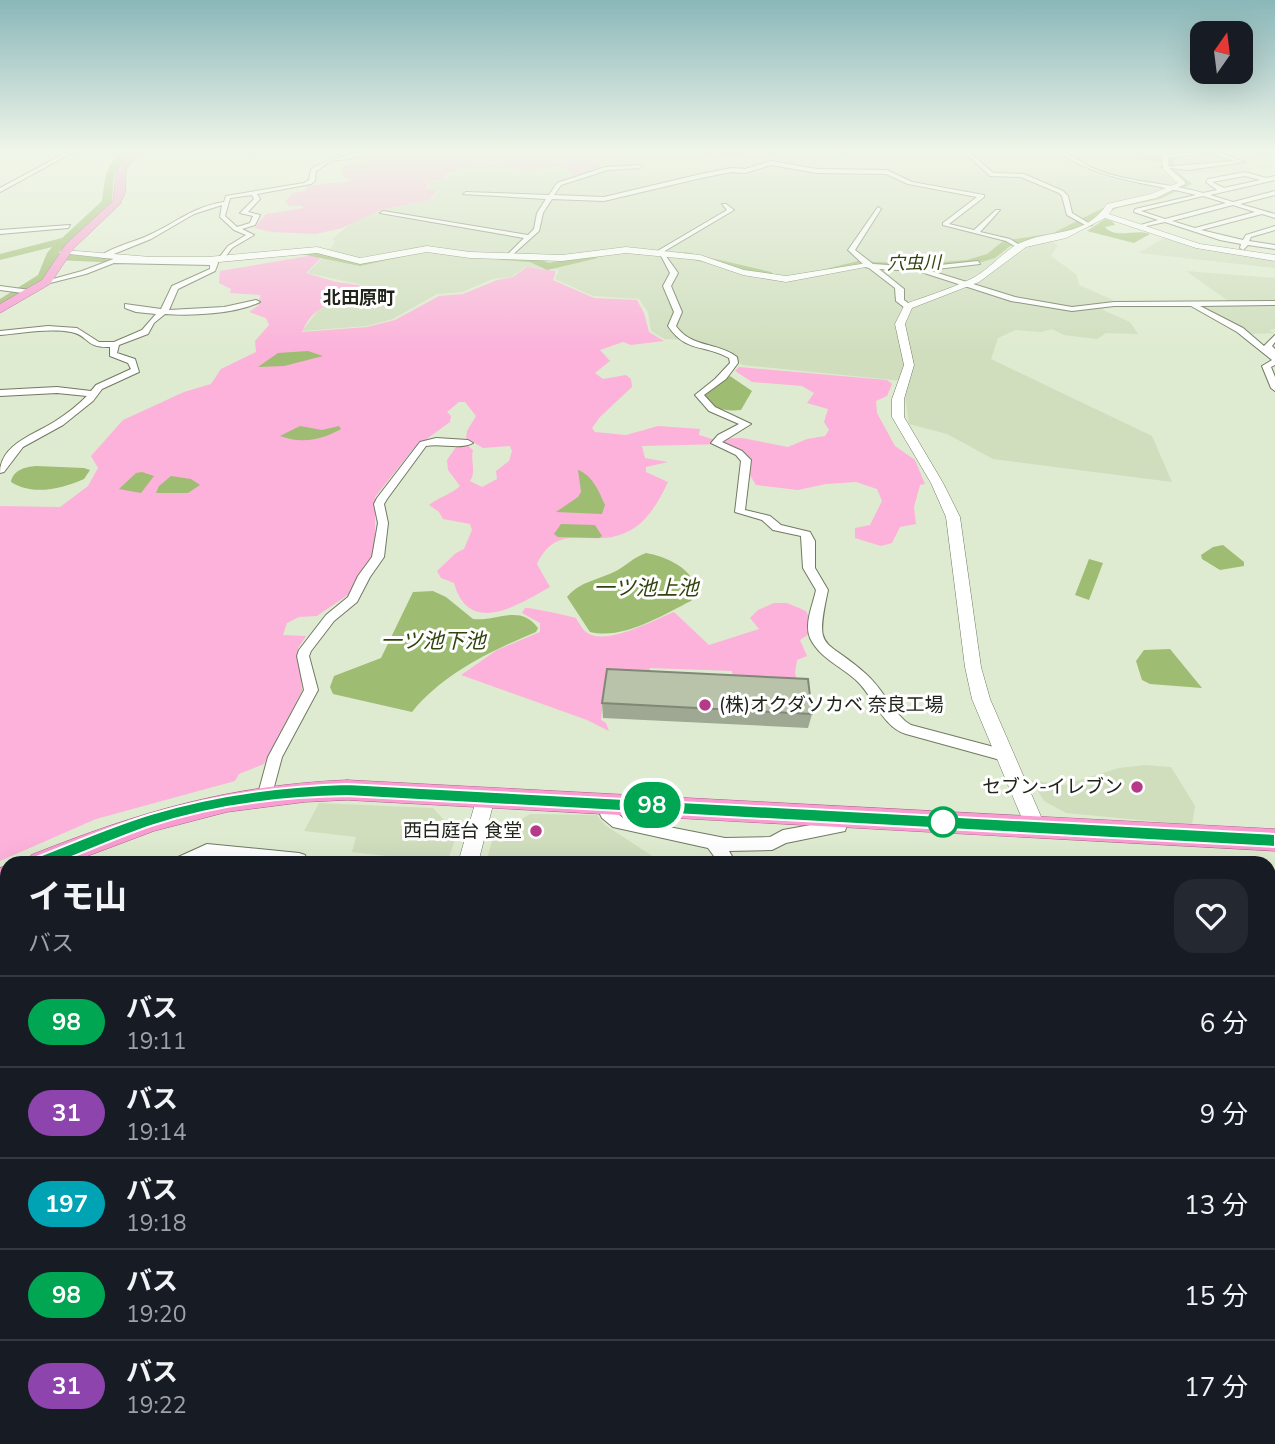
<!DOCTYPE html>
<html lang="ja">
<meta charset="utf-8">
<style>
:root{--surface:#171b24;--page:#242831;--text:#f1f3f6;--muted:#9ea1a6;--line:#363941}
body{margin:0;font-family:"Nunito Sans","Noto Sans JP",sans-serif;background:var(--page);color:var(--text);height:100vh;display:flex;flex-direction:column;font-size:26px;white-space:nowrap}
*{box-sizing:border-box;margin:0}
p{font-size:23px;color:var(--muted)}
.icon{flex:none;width:38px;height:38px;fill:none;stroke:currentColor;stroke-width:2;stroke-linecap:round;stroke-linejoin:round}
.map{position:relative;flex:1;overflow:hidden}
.details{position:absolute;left:0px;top:856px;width:1276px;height:590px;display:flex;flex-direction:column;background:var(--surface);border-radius:21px 21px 0 0;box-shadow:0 7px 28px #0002}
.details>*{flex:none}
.badge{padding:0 14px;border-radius:23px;font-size:24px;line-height:46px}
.needle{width:46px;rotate:14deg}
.controls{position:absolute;left:1190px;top:21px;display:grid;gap:14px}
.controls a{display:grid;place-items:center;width:63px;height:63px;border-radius:14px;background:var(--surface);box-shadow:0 7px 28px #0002;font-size:35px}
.map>.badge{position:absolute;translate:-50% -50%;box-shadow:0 0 0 4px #fff}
.round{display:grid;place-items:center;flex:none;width:74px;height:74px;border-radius:21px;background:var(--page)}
.summary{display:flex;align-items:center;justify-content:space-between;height:119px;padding:0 28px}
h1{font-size:33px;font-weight:700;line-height:52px}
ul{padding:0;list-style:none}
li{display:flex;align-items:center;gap:21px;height:91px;padding:0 28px;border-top:2px solid var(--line)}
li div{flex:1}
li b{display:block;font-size:26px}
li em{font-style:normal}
li .badge{min-width:77px;font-weight:700;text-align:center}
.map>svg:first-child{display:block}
.built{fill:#d0debe}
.green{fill:#fcb2da}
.water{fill:#9ebc72}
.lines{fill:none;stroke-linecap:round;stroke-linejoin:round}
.river{fill:#9ebc72;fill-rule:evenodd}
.pedestrian-casing{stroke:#707a62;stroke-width:2}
.minor-casing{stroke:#707a62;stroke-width:2}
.tertiary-casing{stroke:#707a62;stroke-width:1}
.trunk-casing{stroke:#ab628a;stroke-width:1}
.pedestrian{fill:#fff;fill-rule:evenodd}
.minor{fill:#fff;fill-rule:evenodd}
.tertiary{fill:#fff;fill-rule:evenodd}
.trunk{fill:#f89cd2;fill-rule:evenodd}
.wall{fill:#9ea892}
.building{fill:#b8c3aa;stroke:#818877;stroke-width:2}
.line{fill:#00a651;stroke:#fff;stroke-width:2}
.poi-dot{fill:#b73a89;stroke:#fff;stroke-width:2.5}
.stop-dot{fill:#fff;stroke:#00a651;stroke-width:3.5}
.labels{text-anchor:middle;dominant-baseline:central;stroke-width:6;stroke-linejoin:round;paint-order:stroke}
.far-water-label{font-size:18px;font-style:italic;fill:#32440e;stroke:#fff}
.far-neighbourhood-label{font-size:18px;font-weight:bold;fill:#20241a;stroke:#fff}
.poi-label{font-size:19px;fill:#20241a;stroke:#fff;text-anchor:end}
.water-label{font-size:21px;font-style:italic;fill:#32440e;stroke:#fff}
</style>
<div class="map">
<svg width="1275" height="1444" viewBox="0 0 1275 1444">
<rect width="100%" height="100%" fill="#dfebd0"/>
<path class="built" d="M847 150H1061L1065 153 1263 150 1257 152 1260 161 1272 168 1175 175 1181 182 1149 195 1106 205 1093 218 1046 239 1058 245 1051 256 1077 275 1079 285 1113 300 1103 310 1130 322 1138 334 1106 333 1097 339 1064 335 1052 329 1041 332 1015 330 998 338 991 359 1152 436 1172 482 993 459 947 434 909 424 903 381 742 365 732 354 719 348 685 340 664 339 651 331 648 312 639 299 593 296 555 279 559 270 526 267 511 277 493 279 462 292 437 294 393 319 367 326 302 331 319 309 354 296 368 286 307 273 327 254 323 253 332 247 335 241 332 239 353 222 381 210 431 200 439 191 427 189 433 180H445L448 175 468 168H499L527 171 559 167 575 176 599 169 603 162 615 158 700 152 708 159 720 160 738 159 763 162 777 158V153L811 152 849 159Z
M1164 238 1197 248 1275 260V268L1139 253Z
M1186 271 1275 278V329L1269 330 1275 333 1252 334 1198 306 1234 305Z
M1145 765 1171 767 1195 806 1192 825 1066 813 1044 801 1031 780 1064 785 1119 768Z
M319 803 433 808 457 834 447 863 352 852 356 837 304 831Z
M530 814 597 815 605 825 663 863H486L493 837Z"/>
<path class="green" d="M372 150H808L809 152H774V157L761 161 739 157 714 159 700 151 614 158 602 161 599 169 575 176 560 166 526 171 496 167 466 168 446 174 444 180H433L425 188 437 191 430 200 380 210 342 228 316 234 272 232 254 228 266 214 303 208V206H290L285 202 293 193 305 191 306 186 353 181 342 176 340 167 362 162 359 156Z
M320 254 324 255 306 273 336 282 366 286C341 307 317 297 302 332L367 327 395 320 439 296 463 294 497 280 513 277 527 267 556 271 553 280 594 298 637 300 644 313 649 332 664 341 631 345 623 342 600 350 610 361 595 373 603 379 626 375 631 379 632 387 600 417 592 428 595 432 626 435 658 426 700 429 699 435 712 439 742 438 788 447 807 439 825 436 829 430 824 422 828 409 807 403 814 393 802 386 752 382 735 371 739 367 887 380 892 384 887 396 876 401 877 413 895 446 915 460 925 484 920 485 914 507 916 524 900 527 892 543 881 546 855 538V528L870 525 882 501 877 489 856 482 826 484 798 490 756 485 748 472 751 464 741 452 726 444 642 446 645 458 668 462 646 467V472L668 482C659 501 647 523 627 532 590 550 559 519 537 564L550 587C518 605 469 637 454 583L441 578 437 571 456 553 464 549 472 530 470 524 443 519 439 512 429 505C439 497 450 495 460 486L448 470 447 460 456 447 467 445 473 450C470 461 477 471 470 481L482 487 497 479 496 471 509 461 512 451 510 446 483 448 466 438 467 431 476 416 465 402H459L447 412 451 416 450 422 413 449 375 497V549L371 560 354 582 352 592 317 616 299 617 287 623 283 635 306 636 298 648 302 691 264 764 239 774 235 781 96 819 0 861V506L60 507 88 486 98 468 91 456 123 420 184 392 211 384 221 369 256 352 255 341 269 325 266 318 249 312 259 305 257 303 261 295 230 293 231 289 219 283 220 271Z
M774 603H787L806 611 810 619 809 634 800 640 807 656 797 660 795 673 799 688 734 686 732 671 650 668 648 684 605 681 601 720 606 723 609 731 587 720 461 675 497 650 540 632V623L522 613 525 608C529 607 570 616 576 618 579 623 582 629 586 632 605 647 654 620 674 612L709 645 759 629 750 618 758 610Z
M1275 1392V1444H1015L1013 1439 1269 1438V1394Z"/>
<path class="water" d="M1105 219 1112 221 1115 225 1105 227C1116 240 1136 228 1150 234L1134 243 1087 231Z
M308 351 323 356 284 366 258 367 278 353Z
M730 376 752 391 741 410C723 412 714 408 702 395Z
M300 426 322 430 339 426 341 429C321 440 302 444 280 436Z
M36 466 84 468 90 470 84 479C61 489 33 496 11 482 13 470 25 467 36 466Z
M578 470C592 475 599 491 605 505L602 514 556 512 578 497 581 492Z
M142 472 154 476 141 493 119 489 136 473Z
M171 476 191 479 200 485 188 493H156L159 486Z
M561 524 595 525 602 536 599 538 558 537 554 534Z
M1223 545 1244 562V566L1220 570 1202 559 1201 555 1213 547Z
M646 553C665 556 698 570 696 594L691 601C662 615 624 640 590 632L567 597C580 581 599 580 616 571 627 565 634 557 646 553Z
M1089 559 1103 563 1089 600 1075 595Z
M433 591 446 597 473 619C497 622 520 603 538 628L536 632C491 651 444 673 412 712L333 694 330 687 334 676 381 658 413 592Z
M1170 649 1202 688 1150 684 1142 680 1136 661 1144 650Z
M7 904V986L0 990V907Z"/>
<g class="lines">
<path class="river" d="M123 150H132C112 171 114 173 112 202L58 253 142 259 146 260V264L55 260 47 279 0 308V299L38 275 47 253 52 247 0 260V254L62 238 102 201C105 179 105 165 123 150Z
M1133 150 1174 159V169L1192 184 1160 199 1117 208 1060 238 1010 246 995 258 968 266 917 270 858 267 811 277 805 274 858 261 917 264 967 260 987 254 1003 241 1053 233 1111 204 1154 195 1181 183 1166 172V163L1138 158Z
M305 249 360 260 409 251 414 254 360 266 301 254V250Z
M685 252 771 272 773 274 767 277 681 257 680 255Z
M505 255 532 256 549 263 592 255 598 258 547 270 530 262 501 260 499 258Z"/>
<defs>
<path id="pedestrian" d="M369 1438H387L386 1444H368Z"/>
<path id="minor" d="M71 150H77L0 192V188Z
M364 150H371L349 159 331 161 316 171 315 181 311 184 257 194 260 199 248 212 260 215 255 225 242 229 254 235 232 248 223 260 218 259 228 246 246 235 234 230 220 217 222 205 194 214 151 239 104 258 99 257C113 246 133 243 149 235 176 223 192 207 224 202L226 196 304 183 309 180 311 169C330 158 343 158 364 150ZM252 195 254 199 240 213 253 216 250 223 237 227 225 216 230 198Z
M962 150H967L993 173 1024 174 1063 191 1068 196 1072 213 1092 225 1087 226 1067 215 1062 196 1059 193 1021 177 990 176Z
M1056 150C1068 150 1078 161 1090 167 1125 183 1167 182 1203 193L1217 190 1206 182 1208 179 1245 172 1266 178 1275 176V180L1210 195 1233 202 1275 191V195L1240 204 1275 214V218L1262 214 1201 230 1243 240 1246 235 1275 226V230L1251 237 1249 241 1275 245V249L1248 245 1243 250 1240 248 1241 244 1220 240 1165 222 1137 228V226L1158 220 1134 212 1135 209 1196 195C1147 182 1098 181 1056 150ZM1245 176 1260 180 1224 188 1212 182ZM1203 196 1226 203 1165 219 1141 211ZM1233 205 1255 212 1195 228 1172 221Z
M1213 150 1245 162 1188 170 1162 167 1235 161 1210 153 1166 158 1163 156Z
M771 161 817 169 887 170 912 182 984 195V197L949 224 974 230 996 210H1000L980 232 1010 239 1023 247 1018 248 1006 241 943 225V223L977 197 908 184 886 174 817 173 771 165 745 173 732 172 701 178 604 201 552 199 543 213 539 231 510 257 508 254 524 238 380 213 383 211 528 235 534 229 537 213 546 199 463 194 466 192 549 195 557 183 605 167 642 165 640 168 608 170 561 185 554 195 604 197 701 174 732 168 745 169Z
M722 204H726L734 210 663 252 678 273 671 286 682 312 676 326C691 348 718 342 737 357L738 363 726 379 704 395 715 407 751 424 722 442 742 451 751 460 745 510 770 516 781 525 810 532 815 541V568L828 590C814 654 824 636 866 674 881 687 890 707 905 721L911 725 1009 751 1011 755 1009 759 1004 761 906 734C883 727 874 698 858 682 843 667 820 659 810 638 804 623 813 605 816 590L803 568 801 536 773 530 762 520 735 512 741 461 736 455 711 443 718 435 739 424 709 411 695 395 715 379 730 363 729 358C704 344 686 353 668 326L674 312 663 286 670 273 660 254 654 253 727 210Z
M878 207 881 209 855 250 873 264 921 267 978 261 980 264 928 270 1015 297 1072 307 1114 302 1275 301V305L1200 306 1243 328 1264 346 1275 335V342L1272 346 1275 349V365L1271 367 1275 377V391L1271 388 1262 366 1272 360 1237 332 1191 306H1114L1072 311 1011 301 918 271 879 269 904 289V300L912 306 905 308 896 301 895 288 869 268 865 267 864 265 848 250Z
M70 225 68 228 0 234V230Z
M116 258 210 261 216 259 218 263 215 271 178 289 169 310 224 307 256 300 260 302C236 314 191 316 165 314L154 323 148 334 119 345 117 353 135 359 139 372 102 389 93 401 63 425 23 447 4 472 0 473C0 443 37 434 57 420 68 413 78 405 87 396L57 393 0 396V390L57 387 91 391 96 385 131 369 128 363 110 356V347C84 348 89 335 71 332 48 328 23 333 0 335V331L48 326 77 328 99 342H114L142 330 156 314 136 312 125 308V304L161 309 172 286 210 269V265L114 263 86 274 46 284 42 282 82 271Z
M0 286 30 290 34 292 30 294 0 290Z
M436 438 468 440 473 443C461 450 441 443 426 446L387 499 384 504 388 523 384 557 370 577 357 602 334 621 311 651 309 656 318 690 282 757 271 798H261L258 794 268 757 304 690 297 656 299 650 326 615 348 597 358 576 372 557 378 523 374 504 377 498 420 442Z
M602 796 607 798 613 810 623 818 725 838 770 837 783 830 833 821 837 812 842 810 847 812 850 816 845 831 786 843 772 850 729 851 736 863H719L708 848 613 827 602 818 594 802 597 798Z
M207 844 299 853 305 855 308 863H258L208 858 198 863H174L176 858Z
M7 1070V1090L0 1093V1073Z
M7 1195V1305L1 1307 0 1198Z
M0 1332 7 1335V1399L1 1401Z
M213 1438H238L237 1444H211Z
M458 1438H483V1444H457Z
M814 1438H839L841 1444H815Z
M981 1438H1006L1008 1444H982Z"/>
<path id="tertiary" d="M1161 150H1167L1169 168 1185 182V184L1156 198 1113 208 1109 214 1200 244 1275 255V261L1196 248 1105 218 1066 238 1026 247 979 282 912 308 905 324 914 365 904 399V417L943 483 960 517 981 667 990 699 1046 828 1043 834 1036 836 1029 834 1026 828 972 699 965 667 946 517 931 483 892 417V399L904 365 895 324 905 304C927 296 950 289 971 279 989 270 1002 252 1020 243 1050 229 1085 238 1107 204L1151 194 1178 183 1163 169Z
M427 246 470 252 562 255 626 247 700 255 744 270 786 276 867 263 871 266 786 282 743 275 699 260 626 253 562 261 470 258 427 252 360 264 317 253 208 263H151L60 253 64 250 151 257H208L317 247 360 258Z
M486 789 493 792 495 797 478 863H458L477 797 479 792Z
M7 1280V1308L0 1311V1283Z"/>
<path id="trunk" d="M132 150H141L126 169 125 193 120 204 74 248 50 284 0 313V304L42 280 66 244 113 201 117 169Z
M347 780 1275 829V851L347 800 305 802 227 812 154 831 69 863H27L31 855C139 812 230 785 347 780Z
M7 866V889L0 891V868Z"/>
</defs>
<use href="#pedestrian" class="pedestrian-casing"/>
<use href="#minor" class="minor-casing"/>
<use href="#tertiary" class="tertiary-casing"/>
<use href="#trunk" class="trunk-casing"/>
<use href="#pedestrian" class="pedestrian"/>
<use href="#minor" class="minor"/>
<use href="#tertiary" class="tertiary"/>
<use href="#trunk" class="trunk"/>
</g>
<path class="wall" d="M602 703 812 714 808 728 603 718Z"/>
<path class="building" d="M607 669 808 679 812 714 602 703Z
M7 1122V1138L5 1123Z"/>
<linearGradient id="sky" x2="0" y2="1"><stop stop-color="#8ab7b9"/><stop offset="0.43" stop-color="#f1f6ea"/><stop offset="1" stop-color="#f1f6ea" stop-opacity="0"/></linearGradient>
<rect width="1275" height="352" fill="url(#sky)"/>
<path class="line" d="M347 784 1275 834V847L347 796C281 797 214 805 151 826 113 839 77 856 40 869L34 867 32 863 34 858C73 843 111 826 151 814 215 795 280 786 347 784Z"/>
<g class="poi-dot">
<circle cx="705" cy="705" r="7"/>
<circle cx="1137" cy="787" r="7"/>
<circle cx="536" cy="831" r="7"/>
</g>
<circle class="stop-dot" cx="943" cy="822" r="14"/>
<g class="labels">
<g class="far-water-label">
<text transform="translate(914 263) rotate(-1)">穴虫川</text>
</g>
<g class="far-neighbourhood-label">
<text x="359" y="298">北田原町</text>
</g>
<g class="poi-label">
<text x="719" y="705" text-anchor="start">(株)オクダソカベ 奈良工場</text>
<text x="1123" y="787">セブン-イレブン</text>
<text x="522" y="831">西白庭台 食堂</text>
</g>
<g class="water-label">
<text x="646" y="588">一ツ池上池</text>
<text x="433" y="641">一ツ池下池</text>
</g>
</g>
</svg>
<div class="controls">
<a><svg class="needle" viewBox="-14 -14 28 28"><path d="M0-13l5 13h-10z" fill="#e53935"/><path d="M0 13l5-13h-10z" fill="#9ea1a6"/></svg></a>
</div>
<b class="badge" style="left:652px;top:805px;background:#00a651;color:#fff">98</b>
<section class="details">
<div class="summary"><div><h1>イモ山</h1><p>バス</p></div><a class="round"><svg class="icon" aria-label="heart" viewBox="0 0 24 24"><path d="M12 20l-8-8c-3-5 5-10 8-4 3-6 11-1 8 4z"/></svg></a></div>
<ul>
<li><span class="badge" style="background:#00a651;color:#fff">98</span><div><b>バス</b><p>19:11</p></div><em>6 分</em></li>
<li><span class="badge" style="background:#8e44ad;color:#fff">31</span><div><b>バス</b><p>19:14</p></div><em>9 分</em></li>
<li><span class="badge" style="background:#00a3b4;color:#fff">197</span><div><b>バス</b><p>19:18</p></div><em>13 分</em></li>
<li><span class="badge" style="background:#00a651;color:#fff">98</span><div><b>バス</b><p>19:20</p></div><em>15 分</em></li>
<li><span class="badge" style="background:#8e44ad;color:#fff">31</span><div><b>バス</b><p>19:22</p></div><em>17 分</em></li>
</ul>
</section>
</div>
